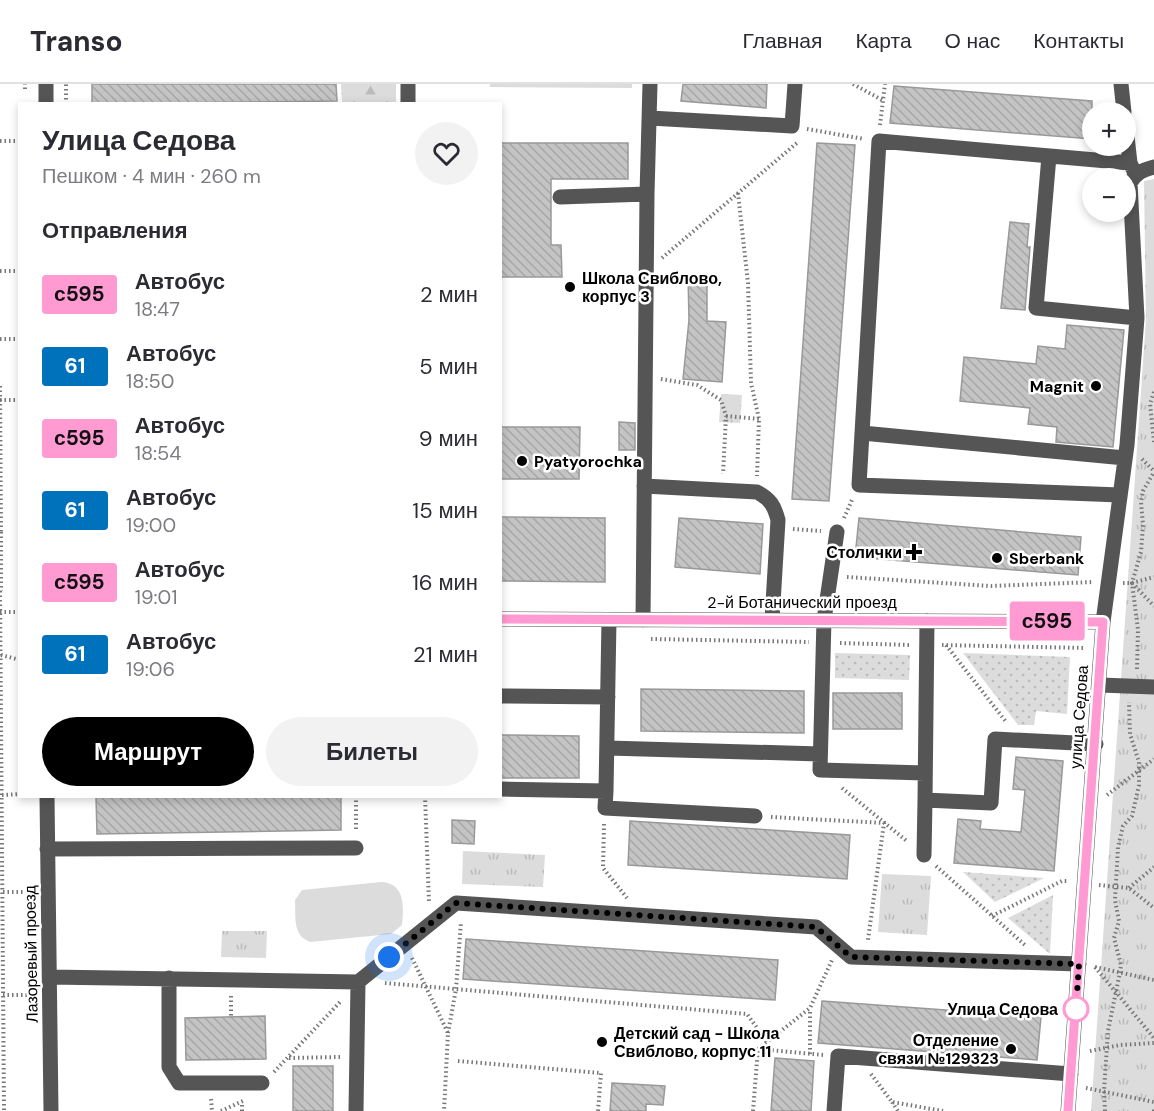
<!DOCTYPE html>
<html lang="ru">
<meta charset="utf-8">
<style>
:root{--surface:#fff;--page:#f2f2f3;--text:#2b2b33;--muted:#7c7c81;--line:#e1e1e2;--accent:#000}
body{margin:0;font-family:"DM Sans",sans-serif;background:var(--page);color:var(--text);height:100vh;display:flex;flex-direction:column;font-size:22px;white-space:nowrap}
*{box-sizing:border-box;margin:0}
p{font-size:20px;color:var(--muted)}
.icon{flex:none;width:33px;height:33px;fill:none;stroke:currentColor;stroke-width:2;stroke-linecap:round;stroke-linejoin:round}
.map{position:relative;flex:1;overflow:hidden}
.side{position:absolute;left:18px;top:18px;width:484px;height:696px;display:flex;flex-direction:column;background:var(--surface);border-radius:0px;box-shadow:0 3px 9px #0003}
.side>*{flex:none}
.badge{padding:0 12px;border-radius:4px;font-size:21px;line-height:39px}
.fabs{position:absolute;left:1082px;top:18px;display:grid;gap:12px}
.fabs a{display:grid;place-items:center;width:54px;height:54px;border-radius:50%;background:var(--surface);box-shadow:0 3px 9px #0003;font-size:30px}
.you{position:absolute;width:30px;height:30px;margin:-15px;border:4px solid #fff;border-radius:50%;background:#1a73e8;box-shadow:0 0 0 9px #1a73e833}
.map>.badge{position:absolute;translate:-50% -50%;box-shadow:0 0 0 3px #fff}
h2{padding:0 24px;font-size:22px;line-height:54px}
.round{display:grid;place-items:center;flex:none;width:63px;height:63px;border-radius:32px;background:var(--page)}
.summary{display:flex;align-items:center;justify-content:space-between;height:102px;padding:0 24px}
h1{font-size:28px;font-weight:700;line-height:45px}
.cta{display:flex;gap:12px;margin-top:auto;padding:12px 24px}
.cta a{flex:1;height:69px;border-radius:36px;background:var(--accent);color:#fff;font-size:24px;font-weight:700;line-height:69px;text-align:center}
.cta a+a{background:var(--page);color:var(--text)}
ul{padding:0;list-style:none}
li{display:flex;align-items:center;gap:18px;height:72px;padding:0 24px}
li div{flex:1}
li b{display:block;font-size:22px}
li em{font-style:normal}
li .badge{min-width:66px;font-weight:700;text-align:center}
header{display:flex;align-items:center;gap:36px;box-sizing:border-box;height:84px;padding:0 30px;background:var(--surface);border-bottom:2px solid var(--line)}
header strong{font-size:28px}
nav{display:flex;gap:33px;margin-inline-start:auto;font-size:21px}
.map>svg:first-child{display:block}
.grass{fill:url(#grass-dots)}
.forest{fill:url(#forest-firs)}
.park{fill:url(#park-tufts)}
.garden{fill:#dcdcdc}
.building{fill:url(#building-back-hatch);stroke:#999;stroke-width:1.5}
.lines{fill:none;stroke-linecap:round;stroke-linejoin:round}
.path{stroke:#777;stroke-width:4;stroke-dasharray:1.5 3;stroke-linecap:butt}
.minor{stroke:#555;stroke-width:15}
.line-casing{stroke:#fff;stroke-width:14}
.line{stroke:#ff9ad2;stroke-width:9}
.walk{stroke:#000;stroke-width:6;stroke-dasharray:0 10.8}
.poi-dot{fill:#000;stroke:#fff;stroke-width:2}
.stop-dot{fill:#fff;stroke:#ff9ad2;stroke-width:3}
.labels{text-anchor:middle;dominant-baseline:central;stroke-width:5;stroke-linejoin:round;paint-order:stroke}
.poi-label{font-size:16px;font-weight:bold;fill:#000;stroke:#fff;text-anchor:start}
.street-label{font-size:16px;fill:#000;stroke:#fff}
.stop-label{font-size:16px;font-weight:bold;fill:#000;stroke:#fff;text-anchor:end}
</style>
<header>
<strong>Transo</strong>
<nav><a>Главная</a><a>Карта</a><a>О нас</a><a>Контакты</a></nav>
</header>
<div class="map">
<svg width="1154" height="1027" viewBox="0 0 1154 1027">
<defs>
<pattern id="grass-dots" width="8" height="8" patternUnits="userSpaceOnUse" patternTransform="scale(1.5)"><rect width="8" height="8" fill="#dcdcdc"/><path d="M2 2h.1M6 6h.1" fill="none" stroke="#bbb" stroke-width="1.8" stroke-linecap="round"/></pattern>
<pattern id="forest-firs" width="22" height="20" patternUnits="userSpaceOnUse" patternTransform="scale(1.5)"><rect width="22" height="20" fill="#dcdcdc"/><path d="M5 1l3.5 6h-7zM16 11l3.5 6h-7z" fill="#bbb"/></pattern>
<pattern id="park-tufts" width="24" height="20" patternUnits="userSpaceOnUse" patternTransform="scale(1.5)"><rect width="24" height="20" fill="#dcdcdc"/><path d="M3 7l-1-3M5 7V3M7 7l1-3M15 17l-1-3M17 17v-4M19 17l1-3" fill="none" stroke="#bbb"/></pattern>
<pattern id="building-back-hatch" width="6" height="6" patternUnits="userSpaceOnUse" patternTransform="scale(1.5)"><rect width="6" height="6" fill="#c4c4c4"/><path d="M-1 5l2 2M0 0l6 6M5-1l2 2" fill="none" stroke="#a7a7a7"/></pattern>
</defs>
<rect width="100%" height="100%" fill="#fff"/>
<path class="grass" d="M835 569 910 571 909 596 835 594Z
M963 569 1070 573 1067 630 1036 627 1034 641H1018Z
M963 788 1044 794 995 818Z
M1053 811 1050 870 1008 834Z"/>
<path class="forest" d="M341 0H396V19H342Z"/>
<path class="park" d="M1154 95V1027H1091L1146 235 1144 97Z
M721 310 742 311 740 339 719 338Z
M463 767 545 771 543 803 462 800Z
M882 790 931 792 927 851 878 848Z
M222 847H267L266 874 221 873Z"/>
<path class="garden" d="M490 0H632V4L490 3Z
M381 798C405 799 404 822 402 841L391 850 310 858C292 851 296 832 295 816L302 806Z"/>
<path class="building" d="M92 0H336L337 17 92 20Z
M683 0H767L766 24 681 17Z
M894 2 1092 17V55L890 39Z
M501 59H628V95H551V161H561L562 193H501Z
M817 59 855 61 829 417 792 415Z
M1010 138 1029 140 1027 163H1030L1025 226 1001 224Z
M688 191H707V237L726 238 722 298 683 295 689 236Z
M1067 241 1124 246 1113 363 1056 358 1057 343 1028 340 1030 324 960 317 964 273 1036 280 1038 262 1065 265Z
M619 338 635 339V366H619Z
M501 343H580L579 395H501Z
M501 433 605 434V498L501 497Z
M679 434 763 440 760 490 675 483Z
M859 434 1081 453 1078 491 855 473Z
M641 605 804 607V649L641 647Z
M833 609H902V645H833Z
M501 651 579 652V694H501Z
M1016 673 1063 677 1054 787 954 779 958 735 981 737 980 745 1021 748 1025 706 1013 705Z
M341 712V746L97 750 96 713Z
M452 736 475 737 474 760 452 759Z
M630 737 850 751 847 795 628 781Z
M466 855 778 876 775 916 463 895Z
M822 917 1041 933 1037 976 818 959Z
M265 932 266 975 186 976 185 934Z
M775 974 814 977 811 1027H771Z
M293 982H333V1027H293Z
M612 999 665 1002 663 1021 646 1020V1027H610Z"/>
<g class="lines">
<path class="path" d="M853 0 882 16
M25 5V0
M66 20V0
M880 41 885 0
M807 45 864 55
M0 57H20
M738 109 748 199 751 299 759 335 757 392
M662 174 798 58
M0 187H20
M0 255H20
M661 295 697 301 721 316 726 332 723 390
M0 302 1 448
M1154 308 1150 320 1154 358
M0 316H20
M726 332 759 335
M1142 375 1154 387
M844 434 852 416
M793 445 821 447
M1 448V507
M847 493 991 502 1094 498
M1123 499H1132L1154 522
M1132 499 1154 493
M0 507 4 1027
M0 528H20
M651 555 809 558
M840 559 911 561
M942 561 1085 564
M946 561 1007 639
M1 571 20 576
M1137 585 1138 546 1132 499 1141 468 1143 441 1141 418 1143 407 1154 388
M842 704 908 758
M2 711 20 710
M1107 711 1154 675
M356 712V748
M425 712 429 818
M771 733 884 739 868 856
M604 740 603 784 627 814
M936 782 1025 861
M1099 801 1129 804 1154 824
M1129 804 1154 783
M3 808H31
M992 832 1062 797H1068
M412 874 448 949 444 1027
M1095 883 1154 954
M1095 883 1154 896
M385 899 747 930 767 958
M3 911H32
M231 912V933
M448 949 456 905 461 838
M758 965 810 924 832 876
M1090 967 1120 961 1154 959
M810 970V925
M289 974 340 973
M458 977 601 989 598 1027
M274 988 341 917
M871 990 892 1018 943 1027
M1086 1004 1154 1018
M211 1015 212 1027
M892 1018 898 1027
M221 1027 245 1016
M242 1027V1019
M753 1027 758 965 824 971
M1105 1027 1104 1007 1108 947 1120 888 1121 881 1114 854 1119 837 1115 816 1118 763 1123 742 1132 732 1139 701V678L1130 650 1129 618
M1154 1027V1025"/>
<path class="minor" d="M46 0V20
M408 0V20
M1121 0 1124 28
M650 34 792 42 795 0
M1125 34 1130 79 1134 87
M1049 72 1036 224 1137 234
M560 113 647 110
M862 349 1125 374
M644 402 757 408C770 415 774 421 778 436L772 536
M1120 411 859 401 879 57 1130 79
M837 448 824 536 820 686 925 689
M501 535 1103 538
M643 536 647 110 650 0
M1100 601 1154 603
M501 612 608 613
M608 664 820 670
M501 705 606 707 609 536
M606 707 605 724 755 732
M47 712 51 1027
M925 716 927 537
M47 765 356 764
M924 771 925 716 991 719 995 655 1096 660
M50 893 358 898 456 819 816 843 851 873 1079 880
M169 894V983L179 999H262
M356 1027 358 898
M834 1027 838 972 1071 990
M1068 1027 1103 538 1127 361 1137 234 1130 99C1136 89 1142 86 1154 83"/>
</g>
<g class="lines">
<defs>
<path id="line" d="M501 535 1103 538 1068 1027"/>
</defs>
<use href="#line" class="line-casing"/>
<use href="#line" class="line"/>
<path class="walk" d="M389 873 456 819 816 843 851 873 1079 880 1076 925"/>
</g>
<g class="poi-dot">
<circle cx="570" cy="203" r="6"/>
<circle cx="1096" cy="302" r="6"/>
<circle cx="522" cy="377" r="6"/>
<path d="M911 459h6v6h6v6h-6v6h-6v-6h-6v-6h6z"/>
<circle cx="997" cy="474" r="6"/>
<circle cx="602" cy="958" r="6"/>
<circle cx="1011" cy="965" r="6"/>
</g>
<circle class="stop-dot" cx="1076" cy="925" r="12"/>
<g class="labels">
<g class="poi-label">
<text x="582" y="194">Школа Свиблово,<tspan x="582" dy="18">корпус 3</tspan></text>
<text x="1084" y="302" text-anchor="end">Magnit</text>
<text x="534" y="377">Pyatyorochka</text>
<text x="902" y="468" text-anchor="end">Столички</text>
<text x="1009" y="474">Sberbank</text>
<text x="614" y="949">Детский сад - Школа<tspan x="614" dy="18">Свиблово, корпус 11</tspan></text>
<text x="999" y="956" text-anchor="end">Отделение<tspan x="999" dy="18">связи №129323</tspan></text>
</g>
<g class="street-label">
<text x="802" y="518">2-й Ботанический проезд</text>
<text transform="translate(1079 633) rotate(-86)">улица Седова</text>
<text transform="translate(31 870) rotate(-91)">Лазоревый проезд</text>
</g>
<g class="stop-label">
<text x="1058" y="925">Улица Седова</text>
</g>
</g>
</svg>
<div class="fabs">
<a>+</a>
<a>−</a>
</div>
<div class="you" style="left:389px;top:873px"></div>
<b class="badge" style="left:1047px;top:537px;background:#ff9ad2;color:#111">с595</b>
<section class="side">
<div class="summary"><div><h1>Улица Седова</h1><p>Пешком · 4 мин · 260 m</p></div><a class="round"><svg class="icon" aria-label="heart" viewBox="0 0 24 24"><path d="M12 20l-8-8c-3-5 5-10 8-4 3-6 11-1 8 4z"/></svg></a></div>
<h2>Отправления</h2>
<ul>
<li><span class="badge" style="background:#ff9ad2;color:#111">с595</span><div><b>Автобус</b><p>18:47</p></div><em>2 мин</em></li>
<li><span class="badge" style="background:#0072bc;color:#fff">61</span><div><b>Автобус</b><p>18:50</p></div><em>5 мин</em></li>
<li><span class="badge" style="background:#ff9ad2;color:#111">с595</span><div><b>Автобус</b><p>18:54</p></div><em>9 мин</em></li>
<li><span class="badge" style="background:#0072bc;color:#fff">61</span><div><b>Автобус</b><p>19:00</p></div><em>15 мин</em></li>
<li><span class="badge" style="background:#ff9ad2;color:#111">с595</span><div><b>Автобус</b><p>19:01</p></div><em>16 мин</em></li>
<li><span class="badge" style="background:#0072bc;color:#fff">61</span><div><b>Автобус</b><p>19:06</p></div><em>21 мин</em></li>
</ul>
<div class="cta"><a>Маршрут</a><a>Билеты</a></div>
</section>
</div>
